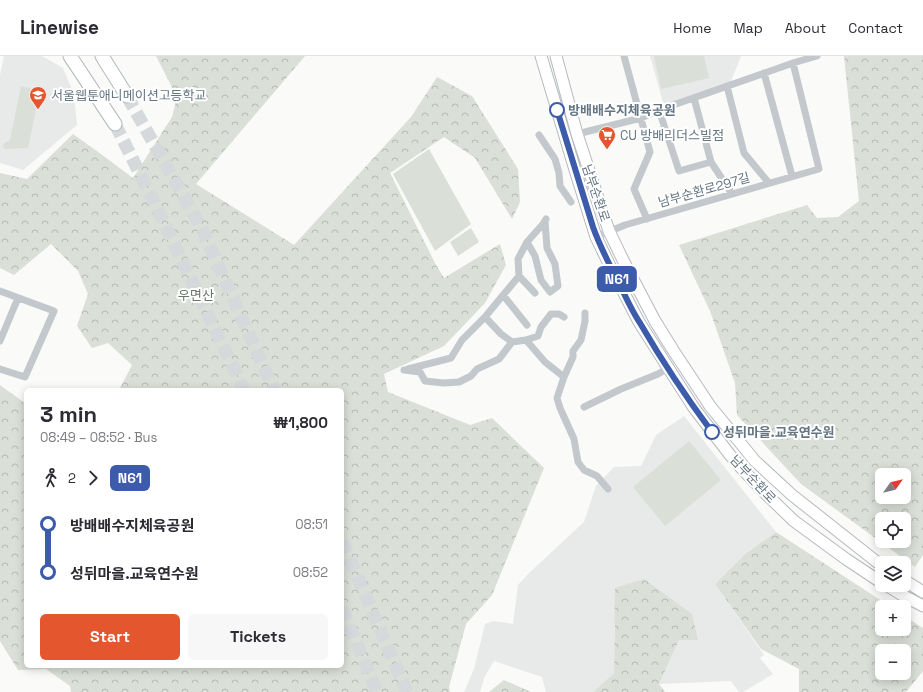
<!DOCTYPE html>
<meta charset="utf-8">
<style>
:root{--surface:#fff;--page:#f7f7f7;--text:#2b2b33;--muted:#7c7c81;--line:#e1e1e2;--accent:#e4572e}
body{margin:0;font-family:"Space Grotesk","Noto Sans KR",sans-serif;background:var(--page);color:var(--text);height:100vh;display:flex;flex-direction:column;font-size:15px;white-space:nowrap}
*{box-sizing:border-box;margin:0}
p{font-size:13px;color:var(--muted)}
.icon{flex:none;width:22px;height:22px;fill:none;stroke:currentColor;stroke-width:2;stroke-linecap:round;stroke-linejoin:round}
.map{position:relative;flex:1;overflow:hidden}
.details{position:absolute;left:24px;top:332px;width:320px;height:280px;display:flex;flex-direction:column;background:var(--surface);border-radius:6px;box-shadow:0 2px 10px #0003}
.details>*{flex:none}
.badge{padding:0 8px;border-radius:6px;font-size:14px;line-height:26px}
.needle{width:26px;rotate:56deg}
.tools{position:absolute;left:875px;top:412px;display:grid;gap:8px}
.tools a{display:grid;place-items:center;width:36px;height:36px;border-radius:6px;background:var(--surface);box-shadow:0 2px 10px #0003;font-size:20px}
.map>.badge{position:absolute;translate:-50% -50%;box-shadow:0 0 0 2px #fff}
.legs{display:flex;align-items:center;gap:6px;height:44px;padding:0 16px;font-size:13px}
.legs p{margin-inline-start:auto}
.headline{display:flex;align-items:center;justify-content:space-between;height:68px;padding:0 16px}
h1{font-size:22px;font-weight:700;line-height:30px}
.button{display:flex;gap:8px;margin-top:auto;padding:8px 16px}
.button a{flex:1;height:46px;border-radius:6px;background:var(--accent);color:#fff;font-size:16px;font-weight:700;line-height:46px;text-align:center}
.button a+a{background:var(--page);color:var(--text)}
ul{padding:0 16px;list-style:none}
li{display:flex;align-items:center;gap:14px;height:48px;font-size:15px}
li i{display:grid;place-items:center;width:6px;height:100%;margin:0 5px;background:currentColor}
li i::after{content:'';width:10px;height:10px;margin:-5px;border:3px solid;border-radius:50%;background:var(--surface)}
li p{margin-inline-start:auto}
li:first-child i{background:linear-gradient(#0000 50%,currentColor 0)}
li:last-child i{background:linear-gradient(currentColor 50%,#0000 0)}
header{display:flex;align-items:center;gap:24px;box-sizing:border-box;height:56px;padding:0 20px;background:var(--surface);border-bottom:1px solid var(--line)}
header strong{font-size:19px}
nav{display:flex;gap:22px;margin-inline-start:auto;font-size:14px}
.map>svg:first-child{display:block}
.built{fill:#e8e9e9}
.forest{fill:url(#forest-crowns);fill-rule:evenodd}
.pitch{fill:#dadfd7}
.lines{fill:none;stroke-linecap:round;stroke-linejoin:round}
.highway-tunnel{stroke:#d5d9db;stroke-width:13;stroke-dasharray:13 6;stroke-linecap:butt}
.primary-casing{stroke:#b5babe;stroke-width:13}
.highway-casing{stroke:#b4b9bd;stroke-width:15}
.street{stroke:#c3c8cc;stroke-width:7}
.primary{stroke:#fff;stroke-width:11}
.highway{stroke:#fff;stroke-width:13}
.line-1-casing{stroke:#fff;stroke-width:9}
.line-1{stroke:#3d5bab;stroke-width:6}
.stop-1-dot{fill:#fff;stroke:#3d5bab;stroke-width:2}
.labels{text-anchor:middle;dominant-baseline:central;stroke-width:4;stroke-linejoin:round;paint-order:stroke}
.poi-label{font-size:13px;fill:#657683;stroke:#fff;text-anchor:start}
.stop-label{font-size:13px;font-weight:bold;fill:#657683;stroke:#fff;text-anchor:start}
.street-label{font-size:13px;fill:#657683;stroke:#fff}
.park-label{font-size:13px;fill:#687a64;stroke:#fff}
</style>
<header>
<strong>Linewise</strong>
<nav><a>Home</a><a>Map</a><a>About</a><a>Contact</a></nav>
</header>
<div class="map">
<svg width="923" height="636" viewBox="0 0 923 636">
<defs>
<pattern id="forest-crowns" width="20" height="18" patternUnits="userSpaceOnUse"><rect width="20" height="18" fill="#dadfd7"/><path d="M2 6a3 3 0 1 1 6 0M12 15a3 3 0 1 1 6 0" fill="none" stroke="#b4b9b4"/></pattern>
</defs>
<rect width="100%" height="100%" fill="#fafaf8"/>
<path class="built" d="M4 0H42L63 12 74 38 77 69 23 114 0 107V19Z
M650 0H741L730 28 664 50Z
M684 360 776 476 745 498 715 528 764 599 760 602 773 618 743 636H739L731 625 659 628 679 584 614 567V617L593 636H546L542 621 494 605 485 620 480 636H464L474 613 485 568 493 565 513 568 518 529 529 517 584 466 596 430 614 411 641 410 656 379Z"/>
<path class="forest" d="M156 0H305L196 128 294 189 411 61 437 21 472 40 518 113 520 146 512 163 475 102 444 81 390 117 436 209 444 222 500 188 506 209 485 247 444 290 384 318 388 336 470 369 492 362 544 412 492 539 466 568 449 631 450 636H71L70 630 46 613 18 614 0 585V329L26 348V610H342V334H119L132 309 108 287 92 292 77 270 88 238 78 215 51 188 14 219 0 212V117L27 123 73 78 101 98 133 122 172 61 177 41Z
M844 0H923V499L915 511 801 428 737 359 735 327 710 255 679 189 807 149 817 162 838 161 859 145ZM882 419H904V441H882ZM882 463H904V485H882Z
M776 476 891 551H882V573H904V560L923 572V615L906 636H799V613L761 593 715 528 745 498ZM882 595H904V617H882Z
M644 523 692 558 698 584H679L659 628 665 636H593L614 617 615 532Z
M504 624 531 636H489Z"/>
<path class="pitch" d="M654 0H704L709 22 661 33Z
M21 30 40 35 28 92 4 93 3 88 10 84Z
M429 93 471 168 435 195 393 118Z
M471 172 479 186 458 200 450 186Z
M689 385 721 424 665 470 633 431Z"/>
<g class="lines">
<path class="highway-tunnel" d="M127 40 202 173 274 334
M115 68 153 144 244 334
M342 485 407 636
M342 552 377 636"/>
<defs>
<path id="primary" d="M541 0 575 114 596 181 610 210 639 266 676 324 694 352 730 399 743 414 767 439 794 465 846 503 882 527
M556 0 577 78 609 175 623 204 655 265 673 294 710 350 755 405 792 439 882 510
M904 524 923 536
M886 529 904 540 923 550"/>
<path id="highway" d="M70 0 115 68
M102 0 127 40"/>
</defs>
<use href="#primary" class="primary-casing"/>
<use href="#highway" class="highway-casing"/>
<path class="street" d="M624 0 650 96 634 133 647 163
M764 17 792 120
M727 30 744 97 769 127
M694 42 711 106 732 138
M659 54 679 115 711 106
M577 78 641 62 659 54 793 7 817 0
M539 79 555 103 559 117 560 130 571 146
M596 181 625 169 819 113 793 7
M527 186 535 200 541 224 550 236 558 230 555 208 547 192 545 165
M519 220 518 203 527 186 543 168 546 163
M0 235 54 255 25 321 0 313
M535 237 519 220 485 261 501 278 512 286 526 284 545 306 564 321
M503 239 527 269
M585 257V265L581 284 573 295V301L564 321 557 342 560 352 574 383 578 406 584 414 597 420 608 433
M526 284 538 280 541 271 551 258H559L564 261
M0 285 18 242
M408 313 451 302 462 284 485 261
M404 314 420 316 425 325 443 327 459 326 471 320 477 313 499 303 512 286
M584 351 621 333 658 318 668 312"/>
<use href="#primary" class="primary"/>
<use href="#highway" class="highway"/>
</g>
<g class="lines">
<defs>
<path id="line-1" d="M557 54 593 171C600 191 610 210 620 229 626 242 632 255 640 267 662 305 686 341 712 376"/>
</defs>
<use href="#line-1" class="line-1-casing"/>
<use href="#line-1" class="line-1"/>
</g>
<defs>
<symbol id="school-pin" viewBox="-11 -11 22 30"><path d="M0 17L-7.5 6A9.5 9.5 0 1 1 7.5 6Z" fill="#e4572e" stroke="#fff"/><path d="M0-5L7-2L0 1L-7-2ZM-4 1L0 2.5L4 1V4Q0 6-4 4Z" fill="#fff"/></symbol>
<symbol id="supermarket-pin" viewBox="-11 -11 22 30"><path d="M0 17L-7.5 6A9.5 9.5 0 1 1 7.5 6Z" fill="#e4572e" stroke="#fff"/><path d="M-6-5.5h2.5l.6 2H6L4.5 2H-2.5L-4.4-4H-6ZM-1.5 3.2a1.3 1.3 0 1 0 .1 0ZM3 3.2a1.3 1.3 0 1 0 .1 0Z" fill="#fff"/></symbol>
</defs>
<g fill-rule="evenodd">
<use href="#school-pin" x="28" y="29" width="20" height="27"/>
<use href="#supermarket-pin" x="597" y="69" width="20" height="27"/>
</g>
<g class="stop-1-dot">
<circle cx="557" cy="54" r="7"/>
<circle cx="712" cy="376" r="7"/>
</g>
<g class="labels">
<g class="poi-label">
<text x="51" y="39">서울웹툰애니메이션고등학교</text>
<text x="620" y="79">CU 방배리더스빌점</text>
</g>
<g class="stop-label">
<text x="568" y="54">방배배수지체육공원</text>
<text x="723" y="376">성뒤마을.교육연수원</text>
</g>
<g class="street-label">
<text transform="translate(704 134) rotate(-16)">남부순환로297길</text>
<text transform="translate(596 137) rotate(71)">남부순환로</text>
<text transform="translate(753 423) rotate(47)">남부순환로</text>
</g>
<g class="park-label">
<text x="196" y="239">우면산</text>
</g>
</g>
</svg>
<div class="tools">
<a><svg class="needle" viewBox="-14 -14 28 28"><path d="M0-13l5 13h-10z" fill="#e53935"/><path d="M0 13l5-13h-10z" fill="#7c7c81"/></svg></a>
<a><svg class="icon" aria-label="locate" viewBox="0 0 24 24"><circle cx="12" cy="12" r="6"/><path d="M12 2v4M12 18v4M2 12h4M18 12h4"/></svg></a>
<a><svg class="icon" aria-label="layers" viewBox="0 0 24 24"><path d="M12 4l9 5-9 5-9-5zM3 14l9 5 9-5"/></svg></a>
<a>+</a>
<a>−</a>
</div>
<b class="badge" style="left:617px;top:223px;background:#3d5bab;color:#fff">N61</b>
<section class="details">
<div class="headline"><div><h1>3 min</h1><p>08:49 – 08:52 · Bus</p></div><b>₩1,800</b></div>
<div class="legs"><svg class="icon" aria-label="walk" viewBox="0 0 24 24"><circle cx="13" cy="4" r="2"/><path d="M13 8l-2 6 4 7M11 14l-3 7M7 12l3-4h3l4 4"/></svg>2<svg class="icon" aria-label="forward" viewBox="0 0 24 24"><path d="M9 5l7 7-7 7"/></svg><b class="badge" style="background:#3d5bab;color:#fff">N61</b></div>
<ul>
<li><i style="color:#3d5bab"></i><b>방배배수지체육공원</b><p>08:51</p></li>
<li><i style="color:#3d5bab"></i><b>성뒤마을.교육연수원</b><p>08:52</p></li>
</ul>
<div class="button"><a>Start</a><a>Tickets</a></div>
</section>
</div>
